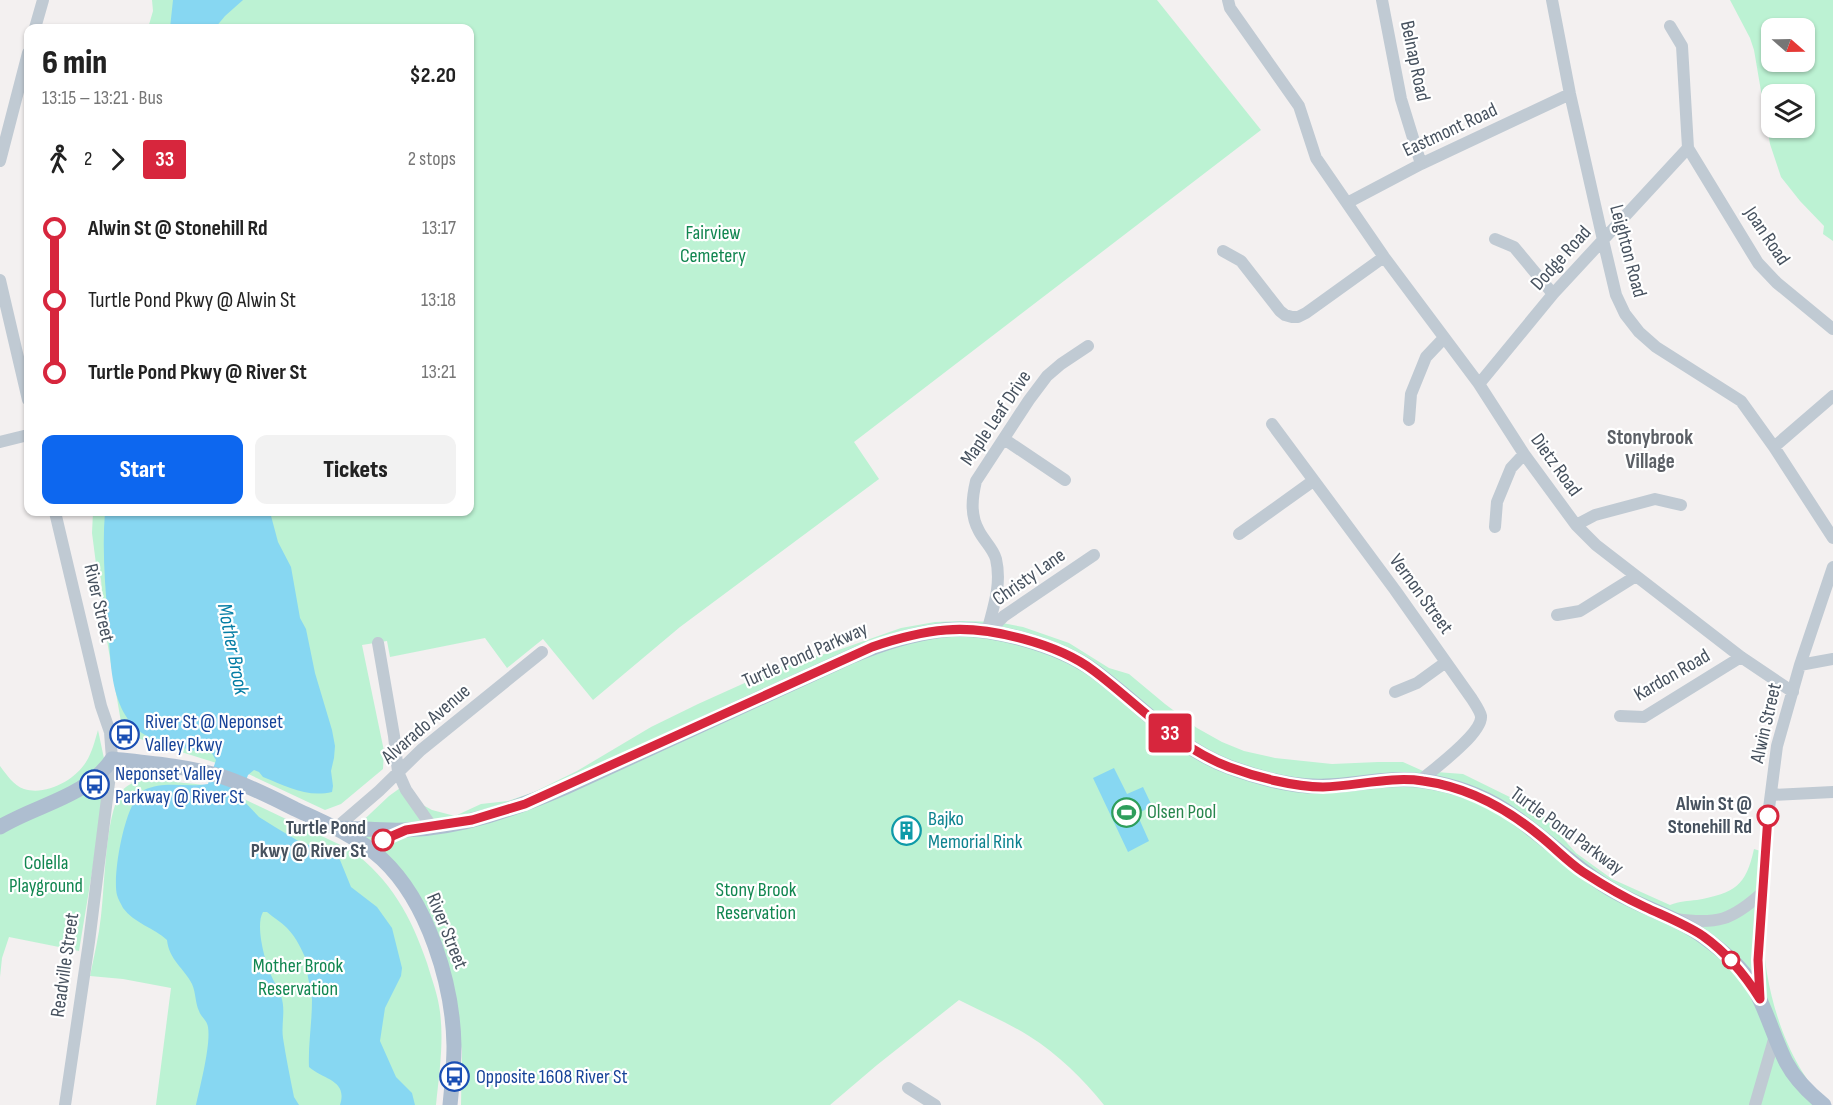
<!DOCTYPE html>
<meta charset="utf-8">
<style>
:root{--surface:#fff;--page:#f2f2f2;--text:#222;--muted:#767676;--accent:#0d67ef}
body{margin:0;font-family:"Sofia Sans Condensed",sans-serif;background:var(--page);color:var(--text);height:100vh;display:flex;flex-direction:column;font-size:22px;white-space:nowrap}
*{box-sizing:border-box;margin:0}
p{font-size:20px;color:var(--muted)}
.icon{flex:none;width:33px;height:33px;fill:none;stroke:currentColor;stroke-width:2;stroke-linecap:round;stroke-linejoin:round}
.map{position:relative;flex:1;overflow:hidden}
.details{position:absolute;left:24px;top:24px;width:450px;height:492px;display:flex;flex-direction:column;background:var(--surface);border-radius:12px;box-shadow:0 2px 4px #0004}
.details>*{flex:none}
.badge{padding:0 12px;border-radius:4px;font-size:21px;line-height:39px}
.needle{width:39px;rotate:110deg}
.controls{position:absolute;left:1761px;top:18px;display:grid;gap:12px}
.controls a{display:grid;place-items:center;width:54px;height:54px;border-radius:12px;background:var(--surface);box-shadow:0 2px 4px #0004;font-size:30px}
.map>.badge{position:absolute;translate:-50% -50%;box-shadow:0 0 0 3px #fff}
.legs{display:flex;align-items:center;gap:9px;height:66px;padding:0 18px;font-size:20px}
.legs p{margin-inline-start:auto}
.summary{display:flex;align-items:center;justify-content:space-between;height:102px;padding:0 18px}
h1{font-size:33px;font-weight:800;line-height:45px}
.action{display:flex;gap:12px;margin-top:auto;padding:12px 18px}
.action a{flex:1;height:69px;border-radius:12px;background:var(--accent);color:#fff;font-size:24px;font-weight:800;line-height:69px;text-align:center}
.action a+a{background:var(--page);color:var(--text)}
ul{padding:0 18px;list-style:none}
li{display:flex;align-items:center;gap:21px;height:72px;font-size:22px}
li i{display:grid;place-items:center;width:9px;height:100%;margin:0 8px;background:currentColor}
li i::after{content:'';width:15px;height:15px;margin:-8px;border:4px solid;border-radius:50%;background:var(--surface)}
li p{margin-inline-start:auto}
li:first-child i{background:linear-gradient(#0000 50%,currentColor 0)}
li:last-child i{background:linear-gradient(currentColor 50%,#0000 0)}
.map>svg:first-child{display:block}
.green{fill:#bcf2d3;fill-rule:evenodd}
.water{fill:#87d7f2}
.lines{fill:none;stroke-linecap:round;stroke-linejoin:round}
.minor{stroke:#c0cad3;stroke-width:12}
.major{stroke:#aebed0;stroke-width:15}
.line-1-casing{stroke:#fff;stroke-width:14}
.line-1{stroke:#d7263d;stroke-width:9}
.stop-1-dot{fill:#fff;stroke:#d7263d;stroke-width:3}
.labels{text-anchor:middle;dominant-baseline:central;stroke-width:4.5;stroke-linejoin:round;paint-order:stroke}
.street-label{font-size:20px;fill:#47525f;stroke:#fff}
.park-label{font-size:20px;fill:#118650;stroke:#fff}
.transit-label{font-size:20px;fill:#164399;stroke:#fff;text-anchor:start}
.stop-label{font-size:20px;font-weight:bold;fill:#47525f;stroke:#fff;text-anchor:end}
.leisure-label{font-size:20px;fill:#27864d;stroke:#fff;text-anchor:start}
.culture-label{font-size:20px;fill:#0d838f;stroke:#fff;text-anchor:start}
.neighbourhood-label{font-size:21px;font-weight:bold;fill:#5c6066;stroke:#fff}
.water-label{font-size:21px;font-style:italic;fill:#047da5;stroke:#fff}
</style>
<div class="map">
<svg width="1833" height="1105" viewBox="0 0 1833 1105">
<rect width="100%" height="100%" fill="#f3f0f0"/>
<path class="green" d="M152 0H1157L1261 130 854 442 879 479 680 627 593 700 543 639 507 668 485 638 390 657 387 641 362 645 384 751 383 769 341 804 325 810 242 771 143 740 132 735 121 722 105 629 101 579 96 564 92 533 93 512H470V28H148L153 11Z
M1730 0H1833V241L1823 234 1824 226 1800 201 1781 177 1770 144 1754 50 1750 38ZM1772 28H1804V62H1772ZM1772 94H1804V128H1772Z
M963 621 997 622 1023 627 1069 643 1109 668 1129 674 1165 704 1197 728 1222 742 1244 751 1275 758 1332 764 1378 762H1403L1423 771 1463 774 1532 808 1543 816 1576 853 1612 879 1670 905C1680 901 1687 901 1697 900 1735 893 1746 886 1754 849L1770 854C1768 879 1763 906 1763 932 1764 988 1786 1067 1830 1105H1104C1083 1079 1058 1054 1029 1036 1007 1022 982 1012 959 1000L877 1065 830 1105H461L462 1051 458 1026 435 927 353 830 389 796 407 783 421 804 432 810 455 816 481 804 508 801 534 792 577 771 651 727 698 704 798 659 830 653 901 628 935 622Z
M98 730 106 768 93 866 79 951 9 937 2 958 0 977V766C6 774 14 786 24 789 46 796 75 780 86 762 92 753 95 740 98 730Z
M145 778C160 778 170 781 184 783 197 784 210 785 223 789L351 850C391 880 411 916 427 963 432 980 438 995 440 1012 444 1043 439 1075 436 1105H156L171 988 123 979 90 976C94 956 99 936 101 916 105 885 105 817 121 792 127 784 136 782 145 778Z"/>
<path class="water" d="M173 0H243L225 16 215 28H170Z
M105 512H270L278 542 291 567 300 618 306 629 315 673 332 730 335 746 334 758 331 771 333 786 332 792C307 798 286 786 263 777L259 772 254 770 248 775 240 797 259 817 275 827 300 842 330 852 340 860 351 887 377 907 392 928 402 968 401 976 385 1008 380 1041 396 1077 412 1093 415 1105H340C348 1080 324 1080 309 1067 308 1045 312 1023 312 1000 312 987 305 976 308 963 302 951 297 938 287 928 281 922 274 918 267 912H263C255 925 265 962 271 975 274 983 279 988 281 996 286 1010 281 1024 283 1038 286 1058 290 1077 294 1097L299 1105H196C200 1086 211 1045 208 1027 207 1020 201 1017 199 1011 195 1002 196 993 192 984 184 968 169 960 167 940 154 928 134 923 123 908 121 904 118 899 117 895 112 876 125 800 144 790 165 780 186 788 208 784L216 760 211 752C197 753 184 748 171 744 163 742 155 740 149 737 108 716 111 660 108 621 105 585 102 548 105 512Z
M1114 768 1127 794 1143 787 1152 806 1137 814 1149 841 1128 852 1093 778Z"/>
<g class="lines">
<path class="minor" d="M1228 0 1230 8 1299 106 1316 158 1384 257 1479 384 1524 454 1576 525 1596 545 1741 657 1793 692
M1382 0 1401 99 1421 164
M1552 0 1570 94 1603 240 1616 295 1625 314 1639 332 1656 347 1741 401 1774 447 1833 538
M35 28 43 0
M1688 148 1758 263 1777 283 1833 329
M0 161 28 53
M1347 203 1421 164 1570 94
M1495 239 1514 247 1553 294
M1223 251 1241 261 1280 311 1285 315 1292 317H1298L1306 313 1384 257
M0 280 28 400
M1479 384 1553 294 1688 148 1682 46 1670 26
M1409 420 1411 394 1426 357 1444 338
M1272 424 1395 590 1472 699C1475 704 1480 711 1481 716 1483 733 1434 769 1421 780
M1004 439 1065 480
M0 442 28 435
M1774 447 1833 396
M55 512 101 706 110 732 112 759 89 942 65 1105
M1576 525 1595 515 1655 499 1681 505
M1495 527 1497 502 1511 468 1524 454
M1239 534 1313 481
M1557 615 1580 611 1636 576
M987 632C993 608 1002 585 996 559 993 548 984 541 979 531 970 515 972 498 976 481L1029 400 1047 376 1061 364 1088 346
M988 632 1004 616 1094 555
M378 643 394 736 398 772 406 790 432 827
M1800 665 1833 659
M1395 692 1417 683 1446 662
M1620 716 1644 717 1741 657
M1771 795 1833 792
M336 828 379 791 421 750 542 652
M1676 919C1717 925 1732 920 1762 893
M1760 997 1758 960 1759 930 1768 816 1777 746 1800 665 1833 567
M908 1088 935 1105
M1755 1105 1775 1036"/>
<path class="major" d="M0 827C38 804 87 797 112 759 148 763 185 766 220 776 246 784 271 797 295 809 325 823 357 836 382 859 428 902 453 984 454 1046 454 1066 452 1085 450 1105
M336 828C359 828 382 831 405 830 462 828 515 809 566 787L850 657C880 644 911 634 944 630 987 625 1058 645 1093 670 1139 703 1175 747 1229 767 1259 778 1294 788 1326 786 1357 785 1393 776 1424 781 1453 785 1481 795 1505 810 1545 836 1576 870 1617 893 1646 909 1678 918 1705 938 1720 949 1736 962 1747 977 1765 1003 1772 1034 1786 1062 1795 1079 1809 1093 1824 1105"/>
</g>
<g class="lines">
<defs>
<path id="line-1" d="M383 840 406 830 472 820 525 804 872 647C895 639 921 632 946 630 989 626 1059 644 1094 671 1138 704 1176 747 1229 767 1256 777 1294 787 1323 787 1356 786 1391 776 1423 781 1468 787 1506 808 1540 836 1555 848 1568 862 1583 872 1603 885 1623 897 1645 907 1664 916 1685 924 1703 936 1727 953 1745 975 1760 999L1758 960 1768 816"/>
</defs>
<use href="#line-1" class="line-1-casing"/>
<use href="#line-1" class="line-1"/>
</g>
<defs>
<symbol id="bus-ring" viewBox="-11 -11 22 22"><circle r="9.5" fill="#fff" stroke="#1a4fb4" stroke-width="1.5"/><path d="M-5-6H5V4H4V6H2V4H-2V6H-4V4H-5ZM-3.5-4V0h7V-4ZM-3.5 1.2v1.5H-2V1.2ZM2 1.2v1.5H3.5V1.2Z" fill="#1a4fb4"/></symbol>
<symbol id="stadium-ring" viewBox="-11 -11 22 22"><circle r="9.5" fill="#fff" stroke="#2e9e5b" stroke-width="1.5"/><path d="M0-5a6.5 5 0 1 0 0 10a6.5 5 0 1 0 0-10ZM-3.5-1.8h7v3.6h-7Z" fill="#2e9e5b"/></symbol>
<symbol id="building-ring" viewBox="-11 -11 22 22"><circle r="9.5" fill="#fff" stroke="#0f9aa8" stroke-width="1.5"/><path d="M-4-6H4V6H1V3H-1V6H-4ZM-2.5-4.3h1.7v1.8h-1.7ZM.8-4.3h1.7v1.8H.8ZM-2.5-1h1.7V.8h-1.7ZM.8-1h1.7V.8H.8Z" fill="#0f9aa8"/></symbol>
</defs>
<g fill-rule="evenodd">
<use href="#bus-ring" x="108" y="718" width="33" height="33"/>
<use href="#bus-ring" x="78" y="768" width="33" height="33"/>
<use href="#stadium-ring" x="1110" y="796" width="33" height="33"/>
<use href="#building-ring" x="890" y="814" width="33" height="33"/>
<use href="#bus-ring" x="438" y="1060" width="33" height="33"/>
</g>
<g class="stop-1-dot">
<circle cx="1768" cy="816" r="10"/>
<circle cx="383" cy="840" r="10"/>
<circle cx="1731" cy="960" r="8"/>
</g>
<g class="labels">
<g class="street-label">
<text transform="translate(1415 61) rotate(78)">Belnap Road</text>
<text transform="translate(1450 130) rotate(-25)">Eastmont Road</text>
<text transform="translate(1767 236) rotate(56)">Joan Road</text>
<text transform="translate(1628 251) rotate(75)">Leighton Road</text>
<text transform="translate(1561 258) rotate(-48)">Dodge Road</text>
<text transform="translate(996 418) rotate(-56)">Maple Leaf Drive</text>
<text transform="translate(1556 465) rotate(54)">Dietz Road</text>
<text transform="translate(1029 577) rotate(-35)">Christy Lane</text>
<text transform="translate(1421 594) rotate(54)">Vernon Street</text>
<text transform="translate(99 603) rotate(77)">River Street</text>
<text transform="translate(805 655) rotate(-24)">Turtle Pond Parkway</text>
<text transform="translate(1672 675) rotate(-30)">Kardon Road</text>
<text transform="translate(1766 723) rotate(-77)">Alwin Street</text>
<text transform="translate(426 724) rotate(-41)">Alvarado Avenue</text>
<text transform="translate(1567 831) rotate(36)">Turtle Pond Parkway</text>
<text transform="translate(447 931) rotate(68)">River Street</text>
<text transform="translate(65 965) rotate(-82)">Readville Street</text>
</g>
<g class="park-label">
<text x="713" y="233">Fairview<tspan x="713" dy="23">Cemetery</tspan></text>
<text x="46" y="863">Colella<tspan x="46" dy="23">Playground</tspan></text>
<text x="756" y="890">Stony Brook<tspan x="756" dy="23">Reservation</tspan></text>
<text x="298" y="966">Mother Brook<tspan x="298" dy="23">Reservation</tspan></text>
</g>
<g class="transit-label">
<text x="145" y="722">River St @ Neponset<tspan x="145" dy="23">Valley Pkwy</tspan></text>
<text x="115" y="774">Neponset Valley<tspan x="115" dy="23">Parkway @ River St</tspan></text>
<text x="476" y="1077">Opposite 1608 River St</text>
</g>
<g class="stop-label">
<text x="1752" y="804">Alwin St @<tspan x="1752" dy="23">Stonehill Rd</tspan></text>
<text x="366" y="828">Turtle Pond<tspan x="366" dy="23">Pkwy @ River St</tspan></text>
</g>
<g class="leisure-label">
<text x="1147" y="812">Olsen Pool</text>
</g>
<g class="culture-label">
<text x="928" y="819">Bajko<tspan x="928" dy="23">Memorial Rink</tspan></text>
</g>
<g class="neighbourhood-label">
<text x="1650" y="437">Stonybrook<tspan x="1650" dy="24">Village</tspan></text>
</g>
<g class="water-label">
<text transform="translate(233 649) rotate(79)">Mother Brook</text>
</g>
</g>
</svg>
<div class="controls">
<a><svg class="needle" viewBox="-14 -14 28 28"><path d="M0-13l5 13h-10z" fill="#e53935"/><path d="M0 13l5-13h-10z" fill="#767676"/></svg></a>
<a><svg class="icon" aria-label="layers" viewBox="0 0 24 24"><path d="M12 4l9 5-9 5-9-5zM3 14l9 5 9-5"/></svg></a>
</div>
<b class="badge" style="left:1170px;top:733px;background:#d7263d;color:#fff">33</b>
<section class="details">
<div class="summary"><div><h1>6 min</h1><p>13:15 – 13:21 · Bus</p></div><b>$2.20</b></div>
<div class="legs"><svg class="icon" aria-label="walk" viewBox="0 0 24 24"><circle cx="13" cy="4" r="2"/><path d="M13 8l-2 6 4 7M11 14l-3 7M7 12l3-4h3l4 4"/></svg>2<svg class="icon" aria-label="forward" viewBox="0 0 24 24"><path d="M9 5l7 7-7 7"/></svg><b class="badge" style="background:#d7263d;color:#fff">33</b><p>2 stops</p></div>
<ul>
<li><i style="color:#d7263d"></i><b>Alwin St @ Stonehill Rd</b><p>13:17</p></li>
<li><i style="color:#d7263d"></i><span>Turtle Pond Pkwy @ Alwin St</span><p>13:18</p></li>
<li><i style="color:#d7263d"></i><b>Turtle Pond Pkwy @ River St</b><p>13:21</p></li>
</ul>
<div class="action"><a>Start</a><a>Tickets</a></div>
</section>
</div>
